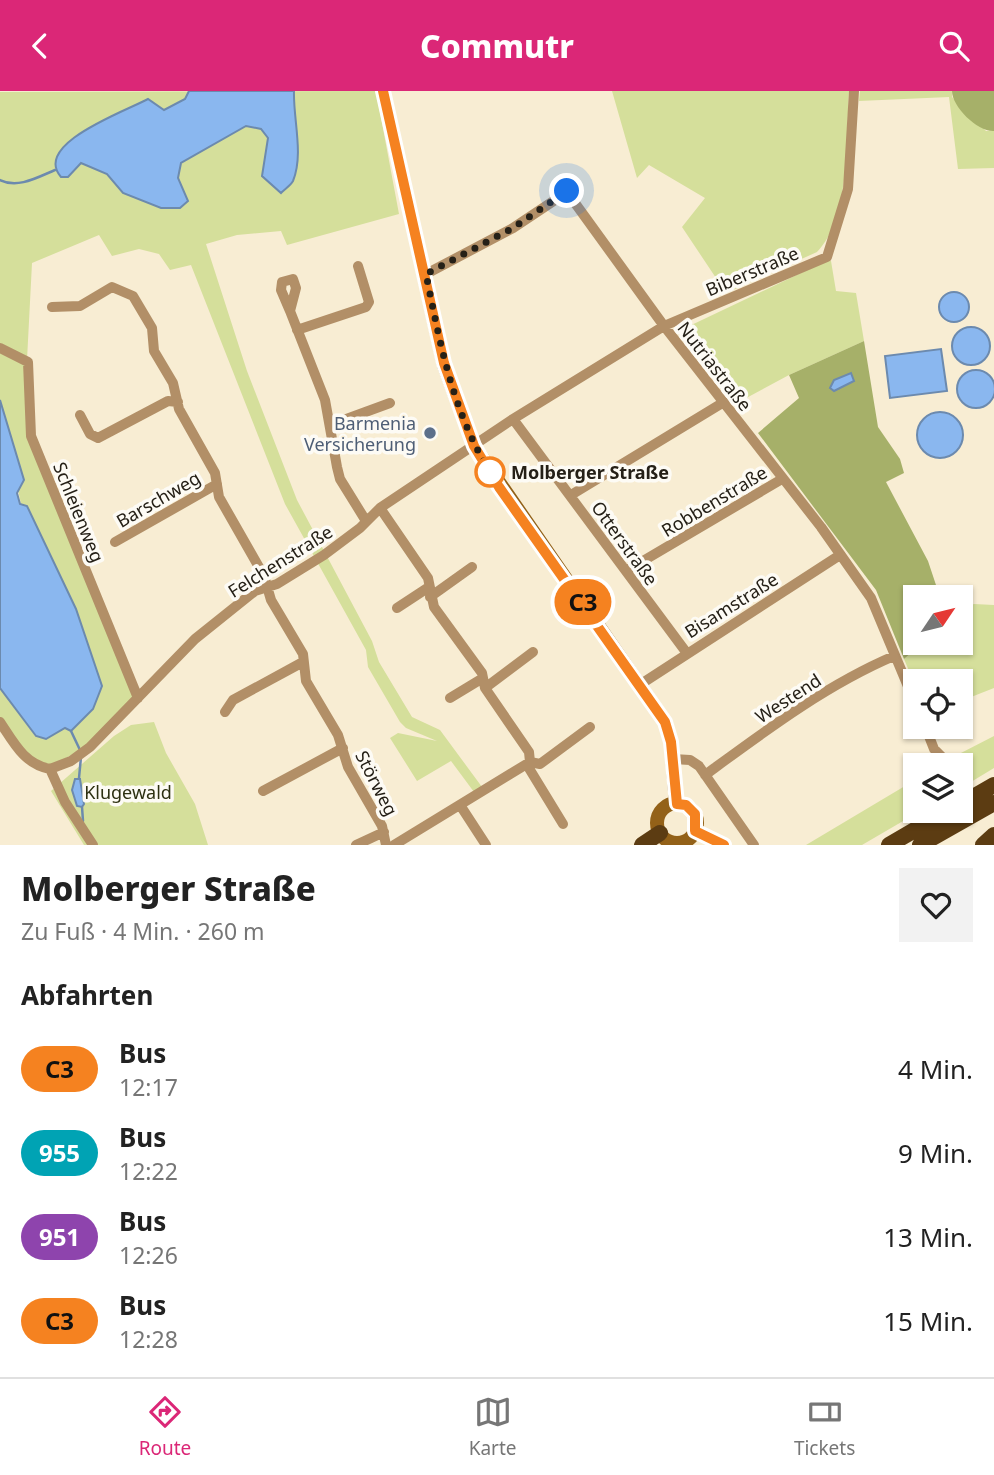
<!DOCTYPE html>
<html lang="de">
<meta charset="utf-8">
<style>
:root{--surface:#fff;--page:#f2f2f2;--text:#222;--muted:#767676;--line:#e0e0e0;--accent:#db2777}
body{margin:0;font-family:"Noto Sans",sans-serif;background:var(--page);color:var(--text);height:100vh;display:flex;flex-direction:column;font-size:26px;white-space:nowrap}
*{box-sizing:border-box;margin:0}
p{font-size:23px;color:var(--muted)}
.icon{flex:none;width:38px;height:38px;fill:none;stroke:currentColor;stroke-width:2;stroke-linecap:round;stroke-linejoin:round}
.map{position:relative;height:754px;overflow:hidden}
.side{display:flex;flex-direction:column;background:var(--surface);flex:1}
.side>*{flex:none}
.badge{padding:0 14px;border-radius:23px;font-size:24px;line-height:46px}
.needle{width:46px;rotate:55deg}
.fabs{position:absolute;left:903px;top:494px;display:grid;gap:14px}
.fabs a{display:grid;place-items:center;width:70px;height:70px;border-radius:0px;background:var(--surface);box-shadow:0 2px 5px #0004;font-size:35px}
.you{position:absolute;width:35px;height:35px;margin:-18px;border:5px solid #fff;border-radius:50%;background:#1a73e8;box-shadow:0 0 0 10px #1a73e833}
.map>.badge{position:absolute;translate:-50% -50%;box-shadow:0 0 0 4px #fff}
h2{padding:0 21px;font-size:26px;line-height:63px}
.round{display:grid;place-items:center;flex:none;width:74px;height:74px;border-radius:0px;background:var(--page)}
.head{display:flex;align-items:center;justify-content:space-between;height:119px;padding:0 21px}
h1{font-size:33px;font-weight:800;line-height:52px}
ul{padding:0;list-style:none}
li{display:flex;align-items:center;gap:21px;height:84px;padding:0 21px}
li div{flex:1}
li b{display:block;font-size:26px}
li em{font-style:normal}
li .badge{min-width:77px;font-weight:700;text-align:center}
header{display:flex;justify-content:space-between;align-items:center;height:91px;padding:0 21px;background:var(--accent);color:#fff;font-size:32px;font-weight:800}
.dock{display:flex;justify-content:space-around;align-items:center;height:98px;border-top:2px solid var(--line);background:var(--surface);font-size:19px;color:var(--muted)}
.dock a{display:grid;justify-items:center;gap:4px}
.dock .active{color:var(--accent)}
.map>svg:first-child{display:block}
.green{fill:#d5df9b}
.forest{fill:#a6b069;fill-rule:evenodd}
.water{fill:#8ab7ef;stroke:#6c8aae;stroke-width:2}
.lines{fill:none;stroke-linecap:round;stroke-linejoin:round}
.stream{stroke:#6c8aae;stroke-width:2.5}
.minor{stroke:#b28f67;stroke-width:10}
.secondary{stroke:#936118;stroke-width:14}
.trunk{stroke:#5c3c12;stroke-width:16}
.line-casing{stroke:#fff;stroke-width:16}
.line{stroke:#f58220;stroke-width:10}
.walk{stroke:#252017;stroke-width:7;stroke-dasharray:0 12.6}
.service-dot{fill:#5c6f8a;stroke:#fdfbf5;stroke-width:2.5}
.stop-dot{fill:#fff;stroke:#f58220;stroke-width:3.5}
.labels{text-anchor:middle;dominant-baseline:central;stroke-width:7;stroke-linejoin:round;paint-order:stroke}
.street-label{font-size:18px;fill:#252017;stroke:#fdfbf5}
.service-label{font-size:18px;fill:#4e5e75;stroke:#fdfbf5;text-anchor:end}
.stop-label{font-size:18px;font-weight:bold;fill:#252017;stroke:#fdfbf5;text-anchor:start}
.park-label{font-size:18px;fill:#2d3011;stroke:#fdfbf5}
</style>
<header><svg class="icon" aria-label="back" viewBox="0 0 24 24"><path d="M15 5l-7 7 7 7"/></svg>Commutr<svg class="icon" aria-label="search" viewBox="0 0 24 24"><circle cx="10" cy="10" r="6"/><path d="M15 15l6 6"/></svg></header>
<div class="map">
<svg width="994" height="754" viewBox="0 0 994 754">
<rect width="100%" height="100%" fill="#f8edd3"/>
<path class="green" d="M376 0 399 123 287 154 281 140 237 144 206 153 247 280 297 409 372 550 379 571 412 626 440 639 482 696 474 701 451 670 417 690 390 647 398 642 437 650 406 637 400 631 368 576 366 559 285 413 191 174 170 179 159 163 139 158 112 165 99 144 32 172 27 269 29 345 136 607C109 634 85 662 48 675L25 663 0 627V597L35 645 45 648 66 637 72 640 93 618 76 518 21 413 0 309V1Z
M612 0H849C846 45 851 127 817 161L726 202 682 136 705 107 649 74 637 87Z
M860 0H952V6L986 40H994V77L958 78 949 6 859 10Z
M826 170H831L836 200 856 202 864 250 789 284 737 312 683 238Z
M974 513 994 514V597L961 610V590H915V594L904 568 923 551H961V517Z
M154 631 166 662 195 713 208 754H84L51 700 114 645 131 634Z
M994 645V677L961 697 959 663Z
M915 689V719H922L862 754H806Z"/>
<path class="forest" d="M952 0H994V40C978 41 952 16 952 0Z
M864 250 878 336 900 368 904 382 886 391 928 470 940 506H915V551H923L904 568 876 499 758 342 799 307 789 284ZM851 282 854 290 834 300V289Z"/>
<path class="water" d="M189 0H294C293 28 304 63 293 90 291 94 285 98 281 102L262 85 268 47 261 38 246 35 181 72 178 87 188 110 180 117H161L123 102 107 83 81 72 68 86H61C32 53 126 20 148 8L164 19 185 8Z
M939 216a15 15 0 1 1 30 0a15 15 0 1 1-30 0Z
M952 255a19 19 0 1 1 38 0a19 19 0 1 1-38 0Z
M941 258 947 300 890 307 885 265Z
M957 298a19 19 0 1 1 38 0a19 19 0 1 1-38 0Z
M851 282 854 290 834 300 830 297 834 289Z
M0 309 24 389 17 402 20 413 27 415 76 518 102 595 93 618 71 640 65 637 46 648 36 645 0 597Z
M917 344a23 23 0 1 1 46 0a23 23 0 1 1-46 0Z
M75 688H80L84 713 82 716 77 715 72 699Z"/>
<g class="lines">
<path class="stream" d="M0 89C18 98 38 86 55 79
M71 640 80 659
M79 687 81 666
M82 716 83 730"/>
<path class="minor" d="M426 183 513 137 567 101 664 235 821 436 871 507 915 612
M52 216 80 215 112 196 133 205 152 237 154 260 173 292 179 318 215 382 219 406 264 485 271 509 303 563 306 590 338 644 348 676 382 735 386 754
M290 220 281 199 282 191 293 188 296 197 290 220 325 309 337 376 340 388 366 430
M297 239 366 216 369 211 358 175
M0 257 28 271 31 345 138 607
M80 324 90 343 98 347 168 310 178 311
M513 328 686 561
M330 334 390 312
M571 404 724 311
M380 417 428 487 434 516 482 582 485 597 529 661 530 671 394 754
M115 451 217 393
M626 480 782 388
M430 506 472 476
M397 517 429 496
M641 593 840 464
M485 597 533 561
M450 607 483 587
M225 621 233 609 303 571
M0 631C14 652 24 673 50 678
M925 635 934 658 948 672
M673 668 690 669 699 675 754 754
M530 671 540 673 590 636
M527 674 563 733
M50 678 71 670 90 656 195 548 255 500 277 493 324 464 360 437 380 417 513 328 664 235 827 166 848 98 854 0
M50 678 65 711 93 754
M705 684C765 640 826 594 894 565
M263 700 343 657
M460 714 486 754
M356 754 384 741"/>
<path class="secondary" d="M383 0 444 274 474 355 665 631 671 651 676 713
M657 732a20 20 0 1 1 40 0a20 20 0 1 1-40 0Z
M695 740 724 754"/>
<path class="trunk" d="M961 713 994 694
M642 754 660 742
M889 754 949 719
M920 754 994 712
M983 754 994 744"/>
</g>
<g class="lines">
<defs>
<path id="line" d="M383 0 444 272 474 355 499 396 665 631 671 651 677 713 686 714 695 723V740L724 754"/>
</defs>
<use href="#line" class="line-casing"/>
<use href="#line" class="line"/>
<path class="walk" d="M490 381C452 319 440 252 426 183L513 137 567 100"/>
</g>
<circle class="service-dot" cx="430" cy="342" r="7"/>
<circle class="stop-dot" cx="490" cy="381" r="14"/>
<g class="labels">
<g class="street-label">
<text transform="translate(752 180) rotate(-23)">Biberstraße</text>
<text transform="translate(715 275) rotate(52)">Nutriastraße</text>
<text transform="translate(158 408) rotate(-30)">Barschweg</text>
<text transform="translate(714 410) rotate(-31)">Robbenstraße</text>
<text transform="translate(79 421) rotate(68)">Schleienweg</text>
<text transform="translate(625 452) rotate(54)">Otterstraße</text>
<text transform="translate(280 470) rotate(-32)">Felchenstraße</text>
<text transform="translate(731 514) rotate(-32)">Bisamstraße</text>
<text transform="translate(788 607) rotate(-33)">Westend</text>
<text transform="translate(377 692) rotate(63)">Störweg</text>
</g>
<g class="service-label">
<text x="416" y="332">Barmenia<tspan x="416" dy="21">Versicherung</tspan></text>
</g>
<g class="stop-label">
<text x="511" y="381">Molberger Straße</text>
</g>
<g class="park-label">
<text x="128" y="701">Klugewald</text>
</g>
</g>
</svg>
<div class="fabs">
<a><svg class="needle" viewBox="-14 -14 28 28"><path d="M0-13l5 13h-10z" fill="#e53935"/><path d="M0 13l5-13h-10z" fill="#767676"/></svg></a>
<a><svg class="icon" aria-label="locate" viewBox="0 0 24 24"><circle cx="12" cy="12" r="6"/><path d="M12 2v4M12 18v4M2 12h4M18 12h4"/></svg></a>
<a><svg class="icon" aria-label="layers" viewBox="0 0 24 24"><path d="M12 4l9 5-9 5-9-5zM3 14l9 5 9-5"/></svg></a>
</div>
<div class="you" style="left:567px;top:100px"></div>
<b class="badge" style="left:583px;top:511px;background:#f58220;color:#111">C3</b>
</div>
<section class="side">
<div class="head"><div><h1>Molberger Straße</h1><p>Zu Fuß · 4 Min. · 260 m</p></div><a class="round"><svg class="icon" aria-label="heart" viewBox="0 0 24 24"><path d="M12 20l-8-8c-3-5 5-10 8-4 3-6 11-1 8 4z"/></svg></a></div>
<h2>Abfahrten</h2>
<ul>
<li><span class="badge" style="background:#f58220;color:#111">C3</span><div><b>Bus</b><p>12:17</p></div><em>4 Min.</em></li>
<li><span class="badge" style="background:#00a3b4;color:#fff">955</span><div><b>Bus</b><p>12:22</p></div><em>9 Min.</em></li>
<li><span class="badge" style="background:#8e44ad;color:#fff">951</span><div><b>Bus</b><p>12:26</p></div><em>13 Min.</em></li>
<li><span class="badge" style="background:#f58220;color:#111">C3</span><div><b>Bus</b><p>12:28</p></div><em>15 Min.</em></li>
</ul>
</section>
<nav class="dock">
<a class="active"><svg class="icon" aria-label="directions" viewBox="0 0 24 24"><path d="M12 3l9 9-9 9-9-9zM9 14v-3h6M13 9l2 2-2 2"/></svg>Route</a>
<a><svg class="icon" aria-label="map" viewBox="0 0 24 24"><path d="M3 6l6-2 6 2 6-2v14l-6 2-6-2-6 2zM9 4v14M15 6v14"/></svg>Karte</a>
<a><svg class="icon" aria-label="tickets" viewBox="0 0 24 24"><path d="M3 7h18v10H3zM15 7v10"/></svg>Tickets</a>
</nav>
